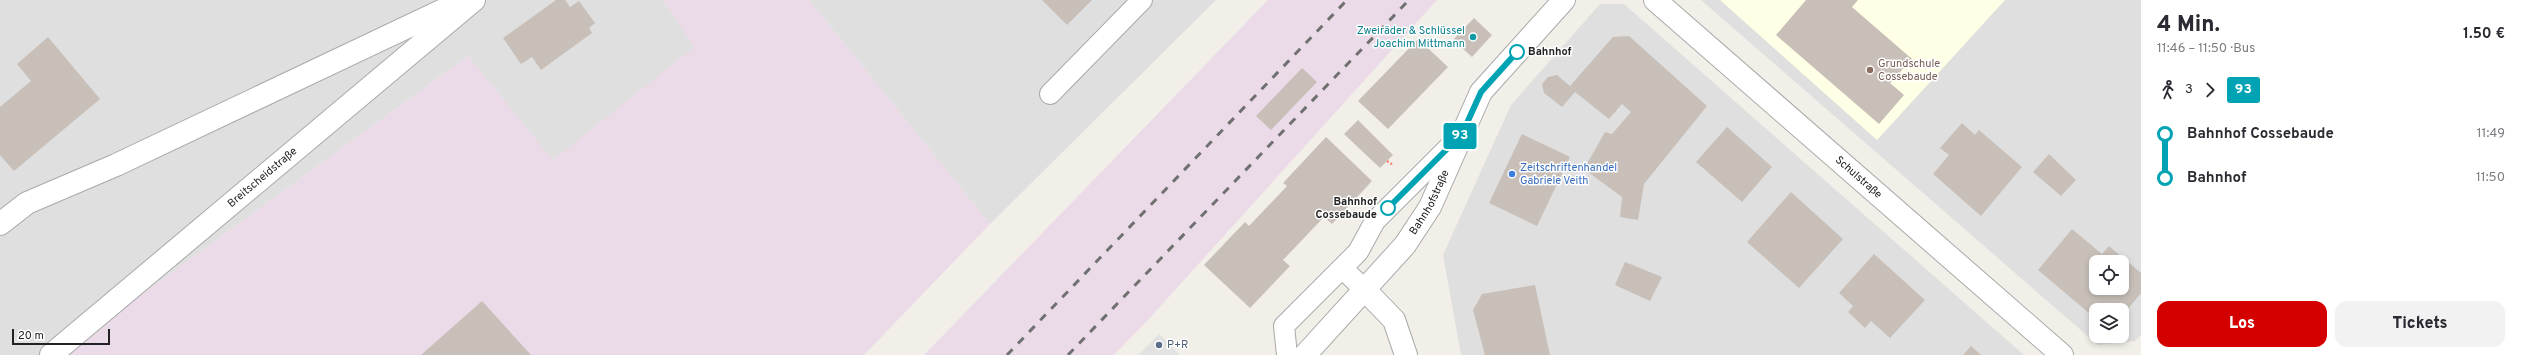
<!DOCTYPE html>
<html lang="de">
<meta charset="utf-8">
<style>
:root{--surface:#fff;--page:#f2f2f3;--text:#2b2b33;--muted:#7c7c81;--accent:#d40000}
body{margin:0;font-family:Overpass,sans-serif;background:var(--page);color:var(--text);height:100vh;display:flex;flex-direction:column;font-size:15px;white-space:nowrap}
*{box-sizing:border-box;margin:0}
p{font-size:13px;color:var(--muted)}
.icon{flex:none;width:22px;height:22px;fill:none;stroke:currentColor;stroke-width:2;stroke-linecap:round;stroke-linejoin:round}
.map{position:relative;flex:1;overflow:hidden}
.sheet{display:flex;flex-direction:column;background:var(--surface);width:380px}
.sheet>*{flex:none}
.badge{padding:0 8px;border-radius:3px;font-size:14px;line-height:26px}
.fabs{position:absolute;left:2089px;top:255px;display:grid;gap:8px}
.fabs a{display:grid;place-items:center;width:40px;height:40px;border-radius:8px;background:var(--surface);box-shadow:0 2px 6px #0003;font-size:20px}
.scale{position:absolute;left:12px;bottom:10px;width:98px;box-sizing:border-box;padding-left:4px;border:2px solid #222;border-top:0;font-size:11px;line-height:14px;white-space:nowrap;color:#222;-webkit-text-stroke:3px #fff;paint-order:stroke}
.map>.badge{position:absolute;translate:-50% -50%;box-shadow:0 0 0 2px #fff}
.legs{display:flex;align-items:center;gap:6px;height:44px;padding:0 16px;font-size:13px}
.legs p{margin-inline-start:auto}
.headline{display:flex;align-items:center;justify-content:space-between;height:68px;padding:0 16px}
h1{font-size:22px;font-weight:800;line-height:30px}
.action{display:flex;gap:8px;margin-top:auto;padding:8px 16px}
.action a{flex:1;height:46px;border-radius:12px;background:var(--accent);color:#fff;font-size:16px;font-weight:800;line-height:46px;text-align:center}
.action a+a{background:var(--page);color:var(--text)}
ul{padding:0 16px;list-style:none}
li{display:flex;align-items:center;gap:14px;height:44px;font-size:15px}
li i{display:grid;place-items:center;width:6px;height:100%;margin:0 5px;background:currentColor}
li i::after{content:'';width:10px;height:10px;margin:-5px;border:3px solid;border-radius:50%;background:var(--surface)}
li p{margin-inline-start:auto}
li:first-child i{background:linear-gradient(#0000 50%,currentColor 0)}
li:last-child i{background:linear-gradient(currentColor 50%,#0000 0)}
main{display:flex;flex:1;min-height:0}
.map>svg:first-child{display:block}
.residential{fill:#e0dfdf;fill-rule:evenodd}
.industrial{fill:#ebdbe8}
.education{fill:#ffffe5}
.parking{fill:#e2e2e2}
.building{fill:#c7bfb8;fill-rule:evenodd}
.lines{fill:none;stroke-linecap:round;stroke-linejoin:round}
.lane-casing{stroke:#a9a9a9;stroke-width:22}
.street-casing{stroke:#a9a9a9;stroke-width:24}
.path{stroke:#fa8072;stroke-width:2.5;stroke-dasharray:2 2;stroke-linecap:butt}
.lane{stroke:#fff;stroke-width:20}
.street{stroke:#fff;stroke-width:22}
.rail{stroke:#707070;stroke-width:3;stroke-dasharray:8 8;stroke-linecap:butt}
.line-1-casing{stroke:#fff;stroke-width:9}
.line-1{stroke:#00a3b4;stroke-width:6}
.culture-dot{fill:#0f9aa8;stroke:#fff;stroke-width:1.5}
.stop-1-dot{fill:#fff;stroke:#00a3b4;stroke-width:2}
.education-dot{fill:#8d6e63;stroke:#fff;stroke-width:1.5}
.shop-dot{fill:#3f7fe0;stroke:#fff;stroke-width:1.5}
.service-dot{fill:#5c6f8a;stroke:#fff;stroke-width:1.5}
.labels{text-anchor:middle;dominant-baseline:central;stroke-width:3;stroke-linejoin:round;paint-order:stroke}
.culture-label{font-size:11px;fill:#0d838f;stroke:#fff;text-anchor:end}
.stop-label{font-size:11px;font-weight:bold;fill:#222;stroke:#fff;text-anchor:start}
.education-label{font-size:11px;fill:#785e54;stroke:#fff;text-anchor:start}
.shop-label{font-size:11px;fill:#366cbe;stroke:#fff;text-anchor:start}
.street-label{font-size:11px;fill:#222;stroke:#fff}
.service-label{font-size:11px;fill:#4e5e75;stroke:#fff;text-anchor:start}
</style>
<main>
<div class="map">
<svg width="2141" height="355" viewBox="0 0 2141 355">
<rect width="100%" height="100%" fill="#f2efe9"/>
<path class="residential" d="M0 0H663L695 47 553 161 468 56 59 355H0Z
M809 0H1216L990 224Z
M1701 0H2141V335L2135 341 2098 345ZM2096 262H2122V288H2096ZM2096 310H2122V336H2096Z
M1600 4H1624L2024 355H1461L1443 255 1511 105Z"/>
<path class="industrial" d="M663 0H809L990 224 864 355H59L468 56 553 160 694 47Z
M1268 0H1437L1147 321 1114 355H924Z"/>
<path class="education" d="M1720 0H2005L1877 140Z"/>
<path class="parking" d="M1159 334 1180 355H1138Z"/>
<path class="building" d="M556 0H565L570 7 579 1 595 23 589 28 592 33 541 70 532 57 521 64 503 38Z
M1042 0H1092L1067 25Z
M1806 0H1858L1852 7 1912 59 1890 83 1904 95 1879 124 1776 35Z
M1474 18 1492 35 1472 57 1453 40Z
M1629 36 1707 106 1644 184 1638 220 1620 217 1622 197 1584 169 1605 132 1612 134 1631 112 1622 104 1609 119 1575 92 1562 107 1544 93 1542 84 1548 77 1557 75 1570 86 1613 37Z
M48 37 100 99 14 171 0 155V107L31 81 17 64Z
M1418 39 1448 67 1388 129 1358 101Z
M1302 68 1317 82 1271 130 1256 116Z
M1358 120 1393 155 1380 168 1344 134Z
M1962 123 1975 135 1979 130 2022 167 1981 216 1933 174 1949 155 1940 148Z
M1727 127 1772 167 1742 202 1696 162Z
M1522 134 1570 157 1537 226 1489 203Z
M1326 137 1372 181 1332 224 1324 217 1283 260 1290 266 1250 308 1204 265 1245 222 1249 226 1287 186 1283 183Z
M2049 154 2076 180 2061 196 2033 172Z
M1791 192 1843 239 1799 288 1747 242Z
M2072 229 2102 254 2109 246 2141 273V293L2122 316V310H2096V319L2038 270ZM2096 262H2122V288H2096Z
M1874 254 1925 300 1890 338 1871 321 1865 328 1848 312 1853 306 1839 293Z
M1625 262 1662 277 1650 301 1615 285Z
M1535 285 1550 355H1485L1473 310 1482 294Z
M482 301 531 355H421Z
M1971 346 1981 355H1963Z"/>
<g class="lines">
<defs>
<path id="lane" d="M1050 94 1142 0
M1342 268 1365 290
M1287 355 1284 326 1358 252 1375 221 1460 136"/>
<g id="street">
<path id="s1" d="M1655 0 2062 355"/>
<path d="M0 224 27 203 116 165 460 2"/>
<path d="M1365 290 1394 320 1406 355"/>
<path id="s2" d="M51 355 474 0"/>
<path id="s3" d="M1305 355 1405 245 1430 207 1481 92 1564 0"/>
</g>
</defs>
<use href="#lane" class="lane-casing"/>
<use href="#street" class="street-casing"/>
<path class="path" d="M1387 161 1393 165"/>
<use href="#lane" class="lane"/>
<use href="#street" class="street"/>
<path class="rail" d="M1007 355 1347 0
M1068 355 1409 0"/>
</g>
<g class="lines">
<defs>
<path id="line-1" d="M1388 208 1462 134 1481 92 1517 52"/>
</defs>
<use href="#line-1" class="line-1-casing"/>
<use href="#line-1" class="line-1"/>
</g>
<circle class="culture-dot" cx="1473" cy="37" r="4"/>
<g class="stop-1-dot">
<circle cx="1517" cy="52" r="7"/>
<circle cx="1388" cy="208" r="7"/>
</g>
<circle class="education-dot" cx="1870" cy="70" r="4"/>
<circle class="shop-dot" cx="1512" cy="174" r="4"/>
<circle class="service-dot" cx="1159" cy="345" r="4"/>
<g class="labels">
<g class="culture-label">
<text x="1465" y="31">Zweiräder &amp; Schlüssel<tspan x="1465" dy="13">Joachim Mittmann</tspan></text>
</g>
<g class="stop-label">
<text x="1528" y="52">Bahnhof</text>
<text x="1377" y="202" text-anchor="end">Bahnhof<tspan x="1377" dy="13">Cossebaude</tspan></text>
</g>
<g class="education-label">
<text x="1878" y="64">Grundschule<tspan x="1878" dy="13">Cossebaude</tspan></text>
</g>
<g class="shop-label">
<text x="1520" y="168">Zeitschriftenhandel<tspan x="1520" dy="13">Gabriele Veith</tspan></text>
</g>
<g class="street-label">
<text stroke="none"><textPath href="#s2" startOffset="276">Breitscheidstraße</textPath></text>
<text stroke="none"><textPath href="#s1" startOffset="270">Schulstraße</textPath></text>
<text stroke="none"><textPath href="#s3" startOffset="198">Bahnhofstraße</textPath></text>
</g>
<g class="service-label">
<text x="1167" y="345">P+R</text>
</g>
</g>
</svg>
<div class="fabs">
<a><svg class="icon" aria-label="locate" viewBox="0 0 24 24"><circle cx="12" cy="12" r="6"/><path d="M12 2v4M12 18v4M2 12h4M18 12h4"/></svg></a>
<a><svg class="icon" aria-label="layers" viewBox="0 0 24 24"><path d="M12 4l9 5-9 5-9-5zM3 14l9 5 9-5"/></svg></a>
</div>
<div class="scale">20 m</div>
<b class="badge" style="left:1460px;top:136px;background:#00a3b4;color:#fff">93</b>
</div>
<section class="sheet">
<div class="headline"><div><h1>4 Min.</h1><p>11:46 – 11:50 · Bus</p></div><b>1.50 €</b></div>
<div class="legs"><svg class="icon" aria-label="walk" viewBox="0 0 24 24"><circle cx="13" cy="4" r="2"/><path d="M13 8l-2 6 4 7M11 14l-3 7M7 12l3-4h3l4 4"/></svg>3<svg class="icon" aria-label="forward" viewBox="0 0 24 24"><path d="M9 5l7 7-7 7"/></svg><b class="badge" style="background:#00a3b4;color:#fff">93</b></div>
<ul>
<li><i style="color:#00a3b4"></i><b>Bahnhof Cossebaude</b><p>11:49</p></li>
<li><i style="color:#00a3b4"></i><b>Bahnhof</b><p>11:50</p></li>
</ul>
<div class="action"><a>Los</a><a>Tickets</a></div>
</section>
</main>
